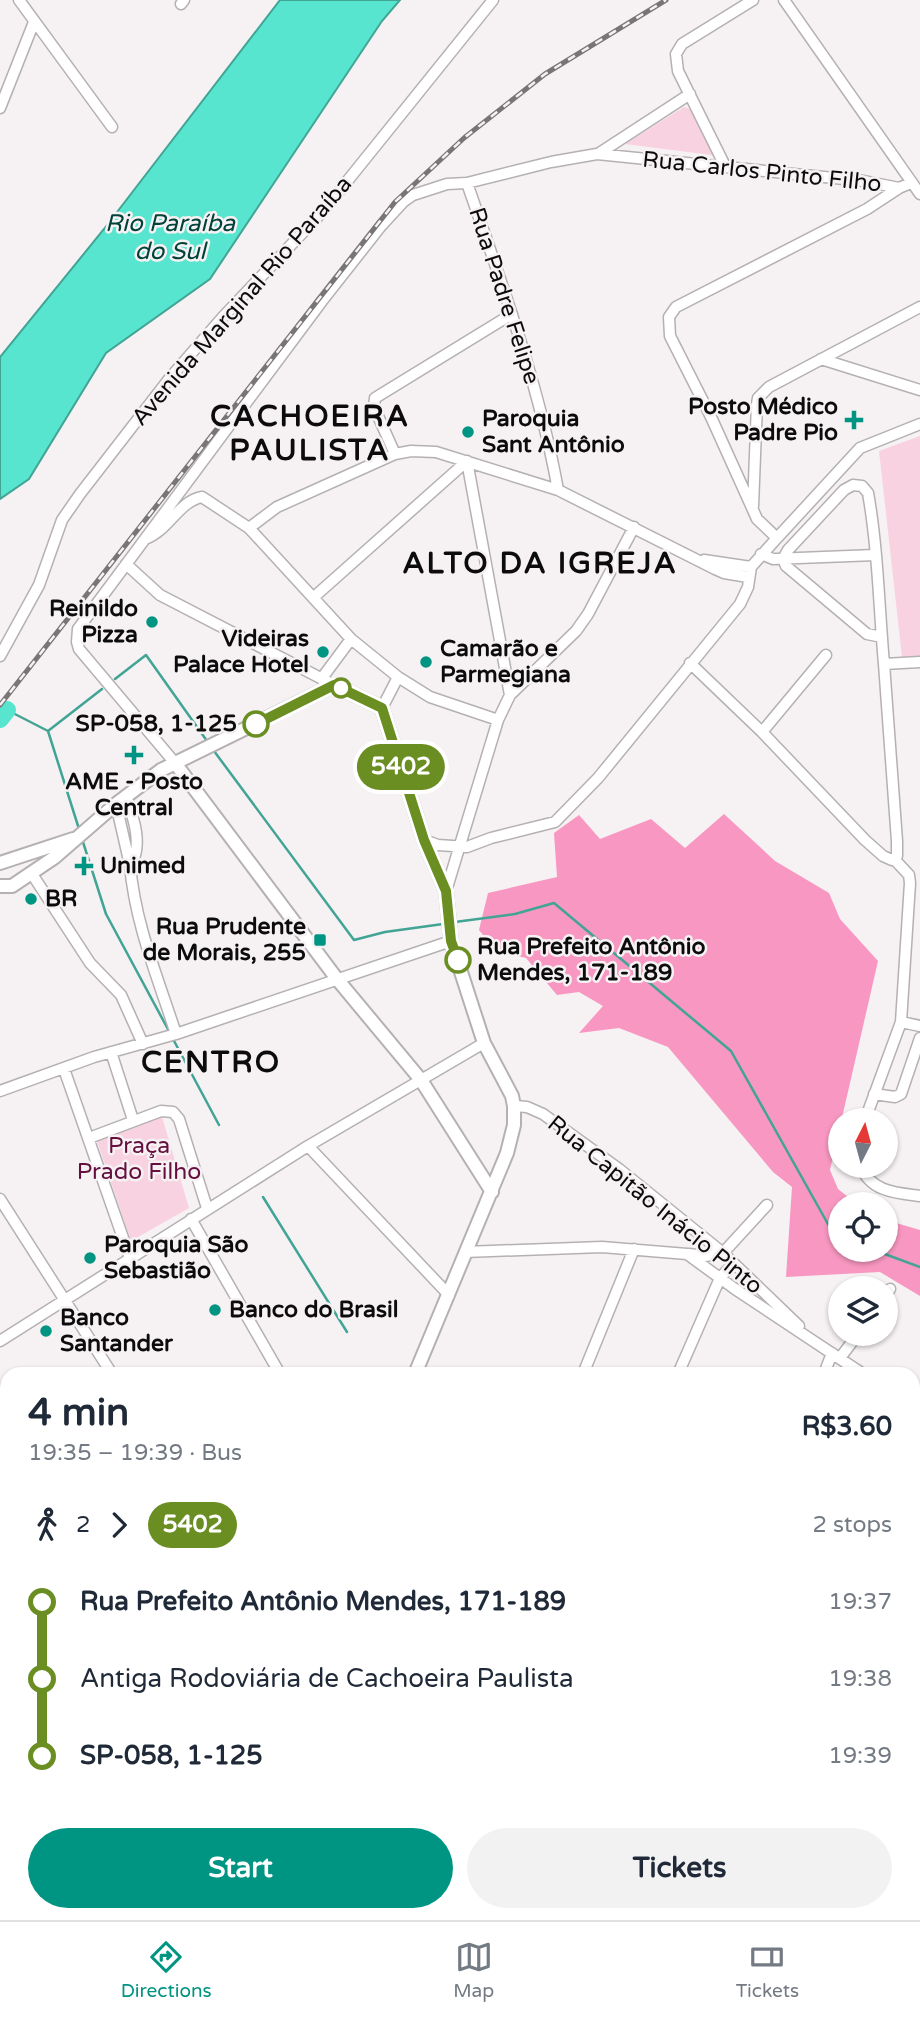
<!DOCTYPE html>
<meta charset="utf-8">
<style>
:root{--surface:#fff;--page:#f2f2f3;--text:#1f2937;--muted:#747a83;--line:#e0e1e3;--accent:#009482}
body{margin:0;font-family:"Varela Round",sans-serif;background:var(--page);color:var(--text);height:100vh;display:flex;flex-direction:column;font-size:26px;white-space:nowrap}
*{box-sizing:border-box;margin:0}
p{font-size:23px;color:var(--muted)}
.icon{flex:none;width:38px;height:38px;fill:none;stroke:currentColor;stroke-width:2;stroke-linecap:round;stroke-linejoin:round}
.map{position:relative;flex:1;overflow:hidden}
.details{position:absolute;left:0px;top:1367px;width:920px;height:555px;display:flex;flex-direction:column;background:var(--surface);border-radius:21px 21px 0 0;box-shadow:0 2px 5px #0004}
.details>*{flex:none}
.badge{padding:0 14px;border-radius:23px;font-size:24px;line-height:46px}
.needle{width:46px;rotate:6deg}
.tools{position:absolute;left:828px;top:1108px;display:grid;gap:14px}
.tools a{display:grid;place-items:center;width:70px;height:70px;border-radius:50%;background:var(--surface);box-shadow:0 2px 5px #0004;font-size:35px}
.map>.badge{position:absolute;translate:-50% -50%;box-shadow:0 0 0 4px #fff}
.legs{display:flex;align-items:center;gap:10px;height:77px;padding:0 28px;font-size:23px}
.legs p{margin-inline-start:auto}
.overview{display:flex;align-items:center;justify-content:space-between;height:119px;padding:0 28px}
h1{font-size:38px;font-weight:700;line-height:52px}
.cta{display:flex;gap:14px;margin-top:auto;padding:14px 28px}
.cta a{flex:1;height:80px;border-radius:42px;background:var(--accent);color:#fff;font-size:28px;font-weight:700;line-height:80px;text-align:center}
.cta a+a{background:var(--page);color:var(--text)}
ul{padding:0 28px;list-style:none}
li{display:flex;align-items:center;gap:24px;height:77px;font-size:26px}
li i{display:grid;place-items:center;width:10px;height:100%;margin:0 9px;background:currentColor}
li i::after{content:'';width:18px;height:18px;margin:-9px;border:5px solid;border-radius:50%;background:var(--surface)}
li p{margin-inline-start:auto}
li:first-child i{background:linear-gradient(#0000 50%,currentColor 0)}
li:last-child i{background:linear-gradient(currentColor 50%,#0000 0)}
.menu{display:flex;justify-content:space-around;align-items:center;height:98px;border-top:2px solid var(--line);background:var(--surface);font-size:19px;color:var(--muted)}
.menu a{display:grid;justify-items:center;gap:4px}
.menu .on{color:var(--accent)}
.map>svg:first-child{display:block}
.green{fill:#f8d2e1}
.forest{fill:#f897c1}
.water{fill:#57e5cf;stroke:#41a495;stroke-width:2}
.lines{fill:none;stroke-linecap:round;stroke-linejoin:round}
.stream{stroke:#41a495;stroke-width:2.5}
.river{stroke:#57e5cf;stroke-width:18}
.minor-casing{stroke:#b5b1b2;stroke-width:13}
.major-casing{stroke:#b5b1b2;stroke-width:16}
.minor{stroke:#fff;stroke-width:10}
.major{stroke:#fff;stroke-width:12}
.rail-casing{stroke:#787577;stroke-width:5}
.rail{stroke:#f6f1f3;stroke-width:2.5;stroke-dasharray:8;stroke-linecap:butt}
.line-1-casing{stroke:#fff;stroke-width:16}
.line-1{stroke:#6b8e23;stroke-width:10}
.poi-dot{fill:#009482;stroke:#f6f1f3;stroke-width:2.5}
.stop-1-dot{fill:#fff;stroke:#6b8e23;stroke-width:3.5}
.labels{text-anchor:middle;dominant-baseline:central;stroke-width:5;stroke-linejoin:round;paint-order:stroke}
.street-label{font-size:23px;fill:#0d0c0d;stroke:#f6f1f3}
.poi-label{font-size:23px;font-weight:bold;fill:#0d0c0d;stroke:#f6f1f3;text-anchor:start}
.stop-label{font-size:23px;font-weight:bold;fill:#0d0c0d;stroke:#f6f1f3;text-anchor:end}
.park-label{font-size:23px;fill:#640f3e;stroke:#f6f1f3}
.water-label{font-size:24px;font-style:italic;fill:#004239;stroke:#f6f1f3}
.district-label{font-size:30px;font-weight:bold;letter-spacing:2px;fill:#0d0c0d;stroke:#f6f1f3}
</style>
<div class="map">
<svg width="920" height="1920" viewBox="0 0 920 1920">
<rect width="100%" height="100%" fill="#f6f1f3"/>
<path class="green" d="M684 107 693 110 719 156 625 144Z
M920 436V656L902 657 879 451Z
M162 1117 189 1208 131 1241 97 1141 129 1126Z
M7 1379V1476L0 1465V1383Z
M914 1803 920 1807V1888L914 1879Z"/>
<path class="forest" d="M724 814 775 861 829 893 840 919 878 961 830 1170 838 1189 857 1204H840V1250H886V1220L920 1230V1296L880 1272 786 1277 792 1187 773 1172 668 1047 619 1028 579 1033 603 1006 579 992 557 995 526 958 495 950 479 930 488 893 557 877 554 833 579 815 600 839 651 819 685 848Z"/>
<path class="water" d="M280 0H400L382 21 210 279 106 353 29 479 0 499V357L104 229Z"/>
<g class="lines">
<path class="stream" d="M115 679 146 655 207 741
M7 710 48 731 79 829
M48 731 102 689
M214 751 354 940 385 932 443 924
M82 839 106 914 170 1033
M455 922 515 914 554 903 731 1051 833 1233 840 1236
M173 1039 219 1125
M263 1197 347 1332
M874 1250 920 1267
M914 1864 920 1871"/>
<path class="river" d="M0 719 7 710"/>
<defs>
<path id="minor" d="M19 0 112 127
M784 0 920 194
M181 4 184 0
M0 108 34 22
M598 154 690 94
M725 166 678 71 676 54 682 44 753 0
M467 183C502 284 539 385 558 490
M821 359 920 390
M395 454 374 407 375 398 512 314
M753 506 757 404 758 398 769 387 920 307
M249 528 277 507 395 454 411 451 436 452 558 490 715 569 724 573 748 577
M777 538 860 448 920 424
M145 539C168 531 179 501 202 497L249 528 351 639 398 677 430 697 498 720
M761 554 773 559 875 555
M704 560 751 567
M126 564 160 595 334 685
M314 597 467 461
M0 656 39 585 62 520 80 494 169 379 222 318 324 210 493 0
M690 663 762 732 865 840 883 856 892 860 897 856V841L884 664C879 608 878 549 868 493L862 486 853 485 844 490 788 550 783 559 786 566 867 634 882 637
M884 664 920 662
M322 678 351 639
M510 695 576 631 588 614 634 527
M382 708 398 677
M762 732 826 655
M175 763 79 649 77 642 78 629 322 301 381 226 403 202 413 195 447 184 467 183 551 162 597 154 864 181 899 188 911 183
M116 804 130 865C144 847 133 816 126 796
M424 840 438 845 467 847 491 838 555 822 598 778 740 604 748 587 751 567 777 538 757 519 753 510 711 417 670 336 669 317 676 307 867 209 899 188
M130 865C135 924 158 978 176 1034
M32 874 90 963 121 995 143 1044
M446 891 498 720 510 695 467 461
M901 1022 920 1026
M111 1052 133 1120
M64 1069 130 1258
M0 1091 94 1057 176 1034 451 941
M874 1094 895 1097 901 1094 920 1038
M514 1106 527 1107 543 1114 619 1169 723 1253 799 1326
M865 1120 901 1022 910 883 909 875 894 859
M89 1138 161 1111 173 1112 179 1119 207 1208
M308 1146 449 1295
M861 1166C870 1192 897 1193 920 1196
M0 1199 112 1374
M191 1219 280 1374
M465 1252 602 1247 687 1254 735 1289 863 1374
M723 1253 767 1205
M689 1254 705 1256 723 1253
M886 1295 890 1289
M0 1341 308 1146 484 1043
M840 1358 858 1334
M583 1374 634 1249
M678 1374 720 1278 733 1264
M824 1374 832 1353
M914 1409 920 1414
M914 1487 920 1474
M0 1561 7 1557
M914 1680 920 1683
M914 1784 920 1788
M0 1818 7 1829
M914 1889 920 1898
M63 1914 66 1920
M411 1914 415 1920
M498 1914 502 1920
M828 1920 835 1914"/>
<path id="major" d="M175 763 337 979 421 1080 492 1192
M0 863 73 839
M0 886H12L55 857 116 804 161 770 334 685 382 708 424 840 446 891 451 941 484 1043 512 1096 514 1106V1125L507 1153 415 1374
M636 1914 640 1920
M652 1914 656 1920
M94 1920 97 1914"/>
</defs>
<use href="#minor" class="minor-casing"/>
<use href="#major" class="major-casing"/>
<use href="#minor" class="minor"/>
<use href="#major" class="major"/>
<defs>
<path id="rail" d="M0 705 395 202 464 138 545 74 666 0"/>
</defs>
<use href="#rail" class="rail-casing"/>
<use href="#rail" class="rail"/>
</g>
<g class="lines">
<defs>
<path id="line-1" d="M256 724 334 685 382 708 424 840 446 891 451 941 458 960"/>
</defs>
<use href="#line-1" class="line-1-casing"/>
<use href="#line-1" class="line-1"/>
</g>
<g class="poi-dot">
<path d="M850.5 409.5h7v7h7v7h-7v7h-7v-7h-7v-7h7z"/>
<circle cx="468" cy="432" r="7"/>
<circle cx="152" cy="622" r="7"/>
<circle cx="323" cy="652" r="7"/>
<circle cx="426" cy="662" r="7"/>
<path d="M130.5 744.5h7v7h7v7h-7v7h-7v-7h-7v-7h7z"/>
<path d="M80.5 855.5h7v7h7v7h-7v7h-7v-7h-7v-7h7z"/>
<circle cx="31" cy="899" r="7"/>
<rect x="313" y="933" width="14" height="14" rx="3.5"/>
<circle cx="90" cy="1258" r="7"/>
<circle cx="215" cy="1310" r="7"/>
<circle cx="46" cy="1331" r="7"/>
</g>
<g class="stop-1-dot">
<circle cx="341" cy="688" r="9"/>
<circle cx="256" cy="724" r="12"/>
<circle cx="458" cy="960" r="12"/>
</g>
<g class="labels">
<g class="street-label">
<text transform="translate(762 172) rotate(6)">Rua Carlos Pinto Filho</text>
<text transform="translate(504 296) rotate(72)">Rua Padre Felipe</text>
<text transform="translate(242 301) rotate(-49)">Avenida Marginal Rio Paraíba</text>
<text transform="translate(655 1205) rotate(39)">Rua Capitão Inácio Pinto</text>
</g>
<g class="poi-label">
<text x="838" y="407" text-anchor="end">Posto Médico<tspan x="838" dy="26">Padre Pio</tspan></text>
<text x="482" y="419">Paroquia<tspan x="482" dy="26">Sant Antônio</tspan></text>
<text x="138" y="609" text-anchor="end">Reinildo<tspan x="138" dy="26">Pizza</tspan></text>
<text x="309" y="639" text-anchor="end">Videiras<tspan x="309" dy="26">Palace Hotel</tspan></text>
<text x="440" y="649">Camarão e<tspan x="440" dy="26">Parmegiana</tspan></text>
<text x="134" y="782" text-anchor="middle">AME - Posto<tspan x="134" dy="26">Central</tspan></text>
<text x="100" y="866">Unimed</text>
<text x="45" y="899">BR</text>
<text x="306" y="927" text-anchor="end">Rua Prudente<tspan x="306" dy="26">de Morais, 255</tspan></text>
<text x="104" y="1245">Paroquia São<tspan x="104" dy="26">Sebastião</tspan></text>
<text x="229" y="1310">Banco do Brasil</text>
<text x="60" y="1318">Banco<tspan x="60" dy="26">Santander</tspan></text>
</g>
<g class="stop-label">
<text x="237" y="724">SP-058, 1-125</text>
<text x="477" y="947" text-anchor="start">Rua Prefeito Antônio<tspan x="477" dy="26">Mendes, 171-189</tspan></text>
</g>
<g class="park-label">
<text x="139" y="1146">Praça<tspan x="139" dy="26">Prado Filho</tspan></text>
</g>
<g class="water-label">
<text x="170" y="223">Rio Paraíba<tspan x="170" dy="28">do Sul</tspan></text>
</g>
<g class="district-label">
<text x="310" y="416">CACHOEIRA<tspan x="310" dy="34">PAULISTA</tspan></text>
<text x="540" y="563">ALTO DA IGREJA</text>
<text x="211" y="1062">CENTRO</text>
</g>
</g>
</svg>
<div class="tools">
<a><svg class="needle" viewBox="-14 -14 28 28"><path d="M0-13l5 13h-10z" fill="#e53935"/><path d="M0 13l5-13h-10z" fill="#747a83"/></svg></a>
<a><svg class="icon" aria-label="locate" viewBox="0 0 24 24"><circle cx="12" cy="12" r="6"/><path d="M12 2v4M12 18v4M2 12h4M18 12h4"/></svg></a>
<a><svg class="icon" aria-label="layers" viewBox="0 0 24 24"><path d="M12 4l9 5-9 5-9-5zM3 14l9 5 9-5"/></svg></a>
</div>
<b class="badge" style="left:401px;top:767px;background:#6b8e23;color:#fff">5402</b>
<section class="details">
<div class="overview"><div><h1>4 min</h1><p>19:35 – 19:39 · Bus</p></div><b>R$3.60</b></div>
<div class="legs"><svg class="icon" aria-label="walk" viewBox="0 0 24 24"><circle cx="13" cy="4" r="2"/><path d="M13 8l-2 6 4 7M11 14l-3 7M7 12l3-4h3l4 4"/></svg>2<svg class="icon" aria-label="forward" viewBox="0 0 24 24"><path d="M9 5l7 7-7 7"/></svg><b class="badge" style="background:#6b8e23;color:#fff">5402</b><p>2 stops</p></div>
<ul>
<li><i style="color:#6b8e23"></i><b>Rua Prefeito Antônio Mendes, 171-189</b><p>19:37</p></li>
<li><i style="color:#6b8e23"></i><span>Antiga Rodoviária de Cachoeira Paulista</span><p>19:38</p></li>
<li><i style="color:#6b8e23"></i><b>SP-058, 1-125</b><p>19:39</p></li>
</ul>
<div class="cta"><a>Start</a><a>Tickets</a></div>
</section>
</div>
<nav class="menu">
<a class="on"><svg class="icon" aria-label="directions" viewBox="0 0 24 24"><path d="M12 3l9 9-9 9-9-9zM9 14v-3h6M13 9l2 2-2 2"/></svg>Directions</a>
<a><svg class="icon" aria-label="map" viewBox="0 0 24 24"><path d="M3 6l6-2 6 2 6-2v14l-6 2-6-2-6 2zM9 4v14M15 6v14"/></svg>Map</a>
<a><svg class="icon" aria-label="tickets" viewBox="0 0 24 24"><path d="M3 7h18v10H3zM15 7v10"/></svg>Tickets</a>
</nav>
